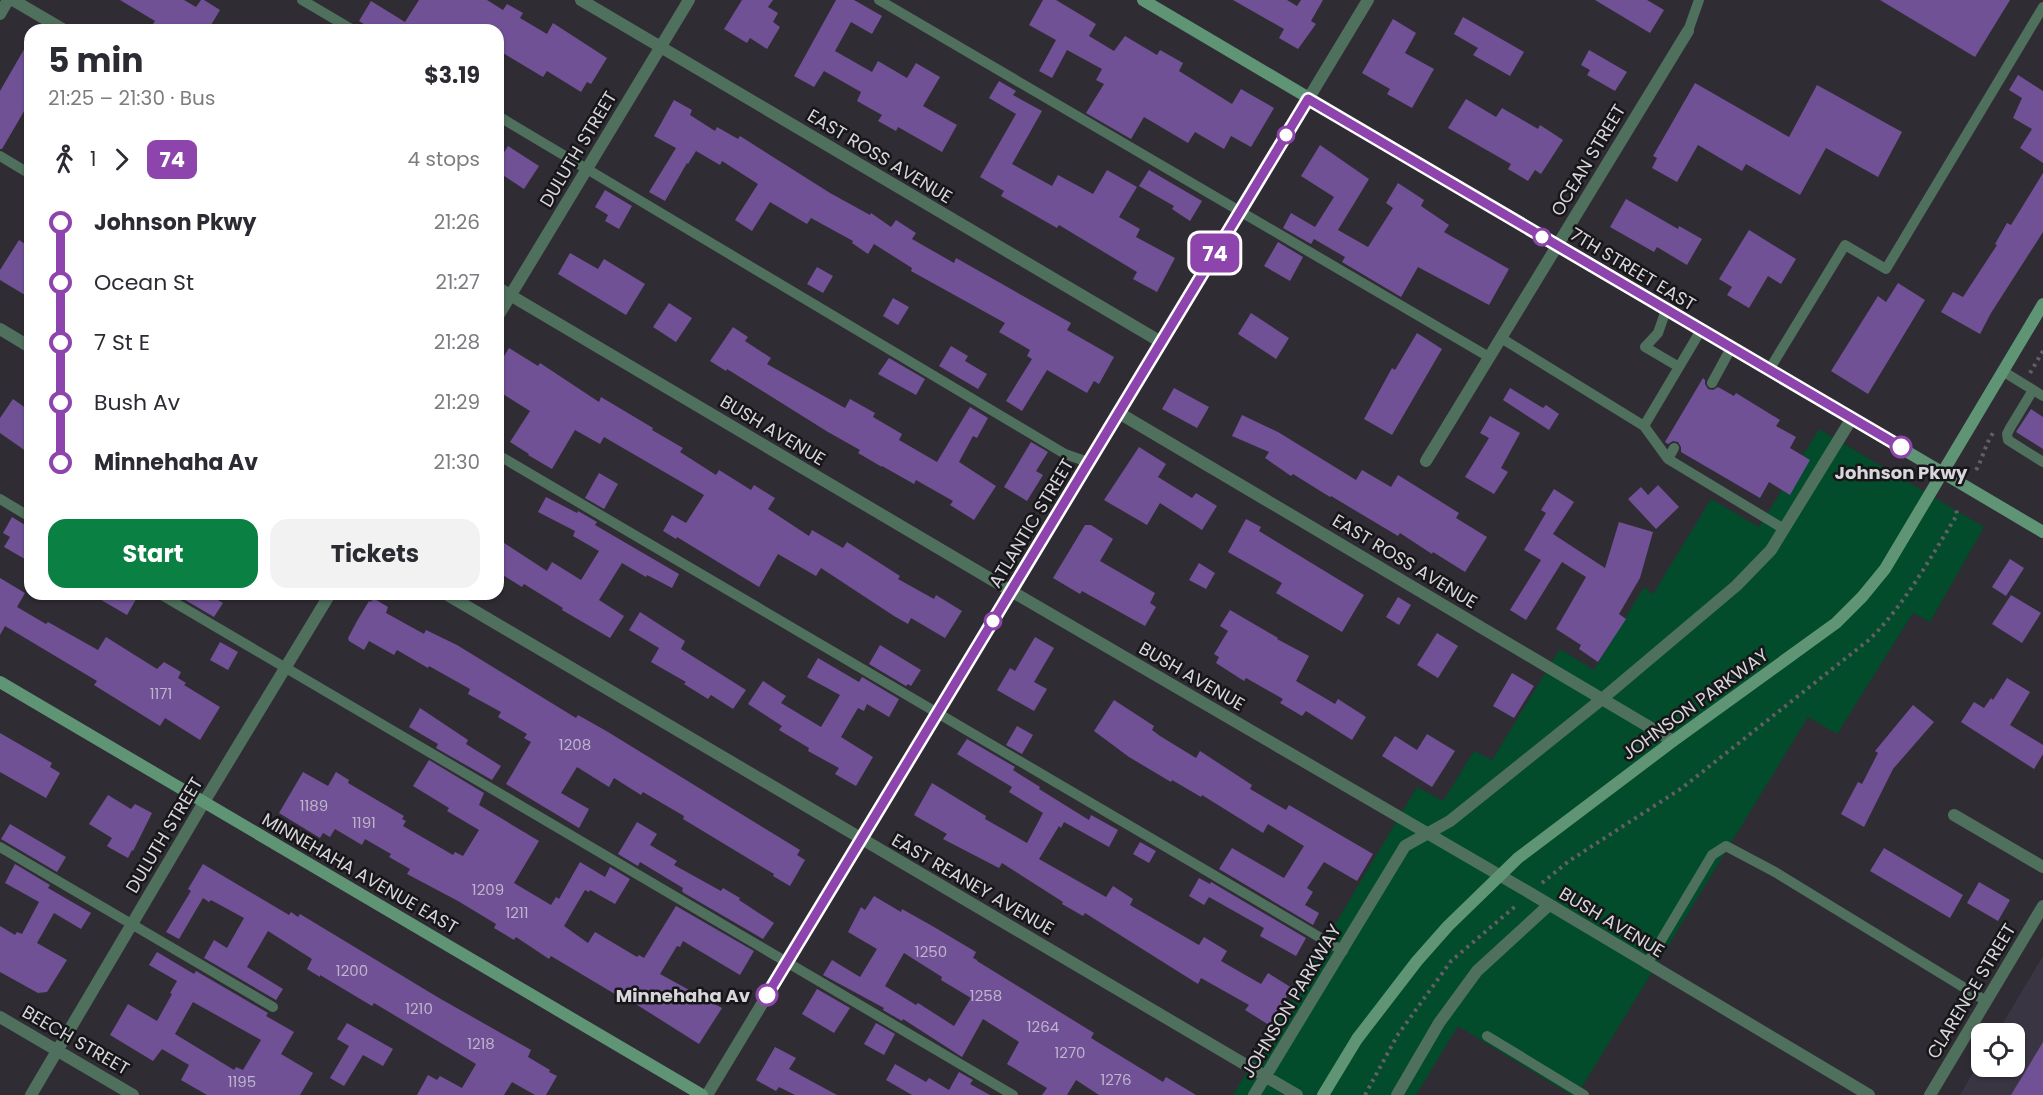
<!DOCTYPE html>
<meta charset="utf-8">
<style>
:root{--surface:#fff;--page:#f2f2f3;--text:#2b2b33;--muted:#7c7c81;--accent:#0b8043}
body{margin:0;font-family:Poppins,sans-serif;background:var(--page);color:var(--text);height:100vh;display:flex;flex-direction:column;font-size:22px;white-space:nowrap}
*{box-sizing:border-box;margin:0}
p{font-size:20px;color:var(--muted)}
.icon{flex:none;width:33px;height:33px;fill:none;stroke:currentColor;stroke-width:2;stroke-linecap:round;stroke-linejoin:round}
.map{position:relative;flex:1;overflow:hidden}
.sheet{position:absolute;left:24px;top:24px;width:480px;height:576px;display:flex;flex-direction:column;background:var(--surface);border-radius:18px;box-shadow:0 2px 4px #0004}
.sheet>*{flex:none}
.badge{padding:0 12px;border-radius:9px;font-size:21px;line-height:39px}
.buttons{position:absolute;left:1971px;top:1023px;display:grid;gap:12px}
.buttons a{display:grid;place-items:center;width:54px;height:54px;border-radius:12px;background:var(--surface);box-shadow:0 2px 4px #0004;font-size:30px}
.map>.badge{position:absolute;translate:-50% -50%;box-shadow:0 0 0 3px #fff}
.legs{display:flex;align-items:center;gap:9px;height:66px;padding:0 24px;font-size:20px}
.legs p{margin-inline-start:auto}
.overview{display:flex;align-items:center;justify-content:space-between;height:102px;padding:0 24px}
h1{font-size:33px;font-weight:700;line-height:45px}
.cta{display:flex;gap:12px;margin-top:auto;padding:12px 24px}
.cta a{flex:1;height:69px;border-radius:18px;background:var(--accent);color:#fff;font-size:24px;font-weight:700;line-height:69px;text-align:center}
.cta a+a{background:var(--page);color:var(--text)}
ul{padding:0 24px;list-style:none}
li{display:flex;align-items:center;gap:21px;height:60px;font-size:22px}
li i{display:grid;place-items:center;width:9px;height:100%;margin:0 8px;background:currentColor}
li i::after{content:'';width:15px;height:15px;margin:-8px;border:4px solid;border-radius:50%;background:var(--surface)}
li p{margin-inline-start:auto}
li:first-child i{background:linear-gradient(#0000 50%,currentColor 0)}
li:last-child i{background:linear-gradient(currentColor 50%,#0000 0)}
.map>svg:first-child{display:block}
.built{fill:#3a3542}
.green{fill:#024b2b}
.building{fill:#705196;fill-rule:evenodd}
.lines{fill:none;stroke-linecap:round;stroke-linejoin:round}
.path{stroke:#635f66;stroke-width:4;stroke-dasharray:3 4.5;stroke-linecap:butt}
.lane{stroke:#4f705c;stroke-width:10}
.street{stroke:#4f705c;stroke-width:12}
.secondary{stroke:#5f9575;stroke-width:12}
.line-1-casing{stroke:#fff;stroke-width:14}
.line-1{stroke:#8e44ad;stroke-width:9}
.stop-1-dot{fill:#fff;stroke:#8e44ad;stroke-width:3}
.labels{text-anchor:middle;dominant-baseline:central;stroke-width:5;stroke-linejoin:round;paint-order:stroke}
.number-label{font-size:15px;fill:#beb5ca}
.street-label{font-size:18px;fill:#d8d6db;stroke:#171619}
.stop-label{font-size:18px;font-weight:bold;fill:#d8d6db;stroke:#171619}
</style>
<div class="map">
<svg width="2043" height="1095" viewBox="0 0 2043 1095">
<rect width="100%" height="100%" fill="#302c34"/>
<path class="built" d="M2043 956V1095H1960L1981 1059 1982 1066H2014V1034L1997 1033Z"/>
<path class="green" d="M1819 429 1984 527 1930 622 1913 613 1837 734 1808 717 1577 1095H1571L1458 1026 1416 1095H1233L1417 787 1443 801 1474 751 1492 760 1560 649 1594 670 1644 587 1653 594 1711 499 1759 527Z"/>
<path class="building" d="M120 0H184L196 7 201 0H204L220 10 208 30H149L155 21Z
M419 0H487L503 10 507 4 523 13 520 18 547 34 553 23 607 58 591 84 587 82 581 92 547 71 543 77 498 50V30H469L459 24 455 30H373L359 21 371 1 405 22Z
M742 0H773L768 7 778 13 773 22 780 27 767 49 750 38 747 43 724 29Z
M836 0H854L882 16 872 34 851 22 835 51 872 72 878 61 907 78 916 63 940 77 923 106 957 125 942 152 898 127 896 131 878 121 882 115 857 101 861 92 824 71 814 87 794 76Z
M1043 0H1056L1096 24 1089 36 1114 51 1125 36 1157 55 1160 50 1183 63 1179 71 1232 104 1241 89 1274 108 1251 147 1231 136 1224 149 1195 132 1188 143 1144 117 1131 139 1086 113 1104 84 1096 80 1102 69 1067 50 1052 78 1039 71 1056 40 1029 25Z
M1233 0H1287L1297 6 1301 0H1323L1311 21 1316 24 1298 49 1279 38 1284 29Z
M1595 0H1647L1664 10 1650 33Z
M1880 0H2010L1975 57Z
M1463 17 1524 52 1510 76 1473 55 1478 48 1454 34Z
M1393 19 1416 33 1405 53 1434 69 1412 108 1387 94 1390 89 1362 73Z
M30 39V101L2 149H0V91Z
M1589 50 1627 72 1615 91 1587 75 1590 70 1581 65Z
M2018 75 2043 91V163L2020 148 2032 129 2013 118 2022 98 2009 90Z
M999 81 1016 91 1013 95 1042 111 1012 164 1052 186 1058 175 1093 194 1107 170 1137 187 1119 217 1140 229 1136 237 1175 258 1157 292 1133 279 1137 272 1059 225 1057 228 1001 196 1004 191 980 177 1016 114 989 98Z
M1695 83 1789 137 1817 85 1902 132 1878 177 1826 148 1800 195 1746 164 1742 171 1698 145 1677 182 1652 168 1657 158 1653 156Z
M1466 99 1496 117 1502 108 1538 129 1540 125 1563 140 1541 174 1535 170 1528 181 1508 169 1511 164 1448 128Z
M674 100 692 110 690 115 715 131 717 127 738 139 740 136 830 193 870 215 871 213 891 227 896 220 916 233 912 239 954 263 956 258 1071 323 1067 330 1114 357 1099 384 1094 381 1087 393 1047 370 1022 411 1006 401 1032 359 1027 356 1030 350 999 332 1005 323 911 271 912 268 874 244 868 254 852 243 853 241 811 218 807 224 770 202 752 231 735 220 758 184 722 161 720 165 696 151 688 164 687 163 665 201 649 192 676 148 654 136Z
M1320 145 1369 179 1338 230 1368 247 1393 208 1386 203 1398 183 1424 200 1421 206 1449 225 1444 232 1509 269 1489 305 1418 267 1401 297 1342 262 1345 257 1314 239 1311 244 1283 228 1291 213 1315 227 1334 197 1301 176Z
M508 146 539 166 524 189 498 172V162Z
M1149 170 1202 201 1190 221 1172 209 1174 206 1139 186Z
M2043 173V232L1991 313 1980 334 1941 312 1953 292 1963 297 1997 245 1995 244 2007 223 2011 225Z
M605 190 632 206 619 229 605 221 608 215 595 207Z
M1626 199 1678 229 1679 226 1702 239 1687 265 1657 247 1654 252 1610 227Z
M1749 230 1796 259 1781 284 1768 276 1749 308 1727 295 1732 287 1719 279Z
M19 240 30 247V298L0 280V270Z
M1278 242 1303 257 1290 281 1264 266Z
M570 253 598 269 604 259 645 284 626 315 558 274Z
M817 267 833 276 823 293 807 284Z
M1898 283 1925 300 1868 394 1831 371 1878 296 1886 302Z
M893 298 909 307 898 325 883 316Z
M669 303 692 318 676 342 653 327Z
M1251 313 1289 338 1276 359 1238 334Z
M733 327 748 337 745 341 771 358 767 364 845 408 850 399 875 413 873 417 902 434 899 440 937 462 970 407 988 418 977 438 973 436 959 462 996 486 974 520 950 505 953 501 916 480 914 484 882 466V467L858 453 860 450 828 432 727 369 726 371 710 361Z
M1417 333 1442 349 1392 435 1364 419 1392 368 1395 370Z
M951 346 968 356 965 361 987 374 978 389 939 366Z
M509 348 538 366 540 363 599 402 601 397 653 428 652 430 683 448 680 452 716 475 719 470 751 490 754 485 775 498 768 509 809 536 812 530 843 548 847 542 900 576 898 579 934 599 936 595 962 611 945 638 911 618 908 624 894 616 821 568 816 576 778 554 759 587 677 537 676 539 663 531 672 515 686 523 704 495 604 437 600 444 575 430 552 469 528 455 529 454 510 442 530 411 498 391V366Z
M889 358 925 379 916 395 878 374Z
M1703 378 1705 380V384L1708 389 1713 390 1718 387 1734 396 1736 393 1780 420 1776 426 1796 437 1790 448 1810 460 1790 495 1769 482 1760 498 1681 452V447L1678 442 1673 441 1668 444 1665 442Z
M1174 388 1209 407 1197 428 1162 409Z
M1510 388 1543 408 1546 405 1559 414 1549 430 1503 400Z
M13 399 30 411V454L0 433V418Z
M2031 409 2043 417V449L2016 432Z
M1242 415 1278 432 1356 480 1362 470 1391 487 1398 475 1459 513 1456 518 1487 537 1465 572 1433 552 1432 554 1400 533 1398 536 1331 496 1330 497 1293 474 1291 476 1265 458 1269 452 1232 436Z
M1490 416 1520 433 1501 468 1508 472 1494 494 1465 477 1489 438 1480 433Z
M1031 442 1048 452 1036 471 1043 475 1027 501 1004 487Z
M1139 447 1166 464 1158 477 1192 498 1196 493 1217 506 1202 530 1160 503 1147 525 1104 500Z
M599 473 618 484 604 509 585 498Z
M1658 485 1679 507 1656 529 1628 499 1641 487 1648 495Z
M1554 489 1574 502 1553 534 1605 568 1619 522 1653 532 1640 578 1619 614 1626 619 1598 662 1579 649 1581 645 1556 629 1586 577 1562 562 1526 620 1510 610 1541 560 1524 550 1546 513 1541 510Z
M546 497 577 513 578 511 597 522 595 525 679 574 672 588 647 575 646 577 622 563 599 600 624 616 610 638 562 610 563 608 524 584 522 587 498 572V539L547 571 552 562 581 580 599 551 573 536 575 531 538 512Z
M12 517 30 528V562L4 547 10 537 3 533Z
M1246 519 1261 527 1259 531 1364 595 1342 632 1276 593 1282 583 1228 552Z
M1085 525H1091L1113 539 1100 561 1155 593 1150 603 1156 607 1145 626 1082 591 1080 594 1053 578Z
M2010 559 2024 568 2006 596 1992 587Z
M1199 563 1215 573 1206 589 1189 580Z
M0 578 25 593 17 607 46 624 48 622 98 650 106 637 157 669 164 662 181 672 178 678 186 683 184 685 220 707 200 740 165 718 160 726 94 685 97 681 5 626 0 635Z
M91 594H139L127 615Z
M175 594H208L223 603 214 617Z
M2011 595 2041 613 2022 643 1992 624Z
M1398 597 1411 605 1399 625 1386 617Z
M373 598 388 607 386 613 424 634 426 630 457 645 576 718 578 715 608 732 800 850 797 855 805 860 790 886 773 876 774 874 683 819 684 816 643 792 641 795 614 778 609 787 577 767 561 793 589 809 579 828 506 784 531 742 524 738 527 734 498 717 501 712 468 694 470 689 429 666 428 668 397 650 394 655 369 641 364 650 349 641 348 638 357 621 369 601 371 602Z
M1230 610 1278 638 1277 639 1309 656 1296 681 1335 704 1338 699 1366 717 1352 740 1306 711 1302 716 1280 703 1283 699 1246 678 1244 681 1216 663 1219 657 1214 654 1228 631 1220 626Z
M640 612 685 641 681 649 746 690 733 709 711 695 708 699 684 684 686 682 651 662 659 648 629 630Z
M1437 633 1458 646 1438 678 1417 665Z
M1035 637 1054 648 1034 682 1047 689 1034 711 997 690 1010 668 1015 671Z
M220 642 238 652 228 670 210 660Z
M880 645 921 670 911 686 908 684 906 686 869 664Z
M818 658 859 682 862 677 899 699 889 717 867 704 864 711 858 708 841 737 873 757 856 786 835 774 839 768 808 751 809 748 779 730 782 726 748 704 763 681 786 696 781 703 821 727 840 695 807 677Z
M1512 673 1534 686 1514 718 1493 706Z
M2007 678 2030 692 2010 725 2043 745V754L2034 769 1961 722 1974 702 1984 708 1991 698 1993 700Z
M1114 700 1154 726 1152 730 1160 736 1196 758 1200 751 1252 785 1250 789 1286 810 1289 805 1373 854 1357 881 1324 862 1307 888 1313 892 1305 905 1319 913 1313 925 1219 869 1232 848 1284 878 1304 846 1268 824 1263 833 1202 795 1201 797 1172 780 1171 782 1129 757 1094 731Z
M1913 705 1934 722 1893 769 1864 827 1841 814 1858 782 1862 784 1878 753 1875 751Z
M420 708 468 740 466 744 501 766 492 780 436 748 438 744 409 727Z
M1017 726 1033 735 1022 754 1006 745Z
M0 733 52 763 50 767 60 773 46 798 0 772Z
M1427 734 1455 751 1432 787 1382 756 1395 736 1417 750Z
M967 739 1015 767 1013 770 1040 787 1039 789 1089 820 1091 815 1118 830 1109 847 1064 822 1061 828 1059 826 1039 859 1106 897 1113 886 1133 899 1130 905 1199 945 1204 937 1227 951 1221 961 1261 984 1268 973 1292 988 1269 1025 1245 1010 1249 1005 1201 978 1198 984 1085 913 1083 916 1062 904 1063 902 1002 863 999 868 943 839 947 834 914 815 932 783 986 816 985 819 1027 843 1043 813 1009 792 1012 787 957 754Z
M429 760 484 793 479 805 539 841 514 883 551 905 556 897 559 899 580 862 605 877 610 867 630 879 615 904 590 890 589 892 585 890 564 926 588 943 595 932 637 957 639 955 644 958 676 906 754 951 740 975 683 941 680 947 677 946 660 974 722 1008 699 1044 631 1001 630 1003 551 956 549 959 516 937 514 940 494 928 496 924 458 901 407 874 410 869 389 857 391 854 365 839 362 845 335 829 330 837 323 833 320 838 279 813 303 772 328 786 336 772 349 780 348 783 404 816 402 819 406 821 403 826 453 855 455 852 463 856 479 830 447 811 449 808 413 786Z
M108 795 131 809 135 804 152 813 133 851 132 850 128 858 110 848 107 846 112 838 89 824Z
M637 822 657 834 650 845 677 861 674 865 721 891 723 888 740 898 739 900 774 923 763 939 684 893 682 891 683 888 640 862 638 866 618 854Z
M10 824 66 857 57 872 1 839Z
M1140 842 1156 851 1149 863 1133 854Z
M1884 848 1963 895 1950 918 1870 871Z
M15 864 50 885 48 888 91 913 81 929 54 913 37 943 67 960 47 992 38 993 0 972V926L15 935 17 932 22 934 39 902 5 883Z
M203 864 289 915 291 912 298 917 300 914 439 998 531 1050 528 1057 550 1070 549 1072 557 1076 546 1095H535L512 1082 504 1095H417L428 1075 437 1080 440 1076 462 1088 476 1064 374 1003 372 1006 320 975V977L307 969 312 959 268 931 247 967 283 989 276 1000 204 958 214 940 227 948 244 918 211 900 209 902 203 898 179 939 166 932 191 891 188 889Z
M1199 878 1210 884 1211 882 1306 938 1296 956 1260 936 1264 928 1209 897 1204 905 1189 896Z
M1979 882 2010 900 1998 921 1967 903Z
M874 896 901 912 902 909 934 927 976 952 973 958 977 960V961L1094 1033 1091 1038 1163 1082 1166 1077 1196 1095H1099L1076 1080 1067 1095H1042L1047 1088 1007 1064 1019 1042 983 1019 962 1057 903 1019 902 1021 883 1010 884 1008 823 975 832 960 860 977 877 949 848 932 861 907 865 910ZM904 953 942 977 941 980 971 998 954 1026 918 1003 916 1005 885 986Z
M157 952 194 974 196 971 268 1013 266 1016 294 1032 281 1054 313 1073 300 1095H207L181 1080 189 1065 162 1049 153 1061 110 1035 128 1004 157 1021 172 994 170 993 177 981 149 965ZM193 1002 261 1040 243 1070 236 1067 234 1070 175 1034Z
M817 989 850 1008 834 1033 802 1014Z
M347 1023 393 1049 383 1066 363 1055 344 1086 330 1078 349 1046 337 1039Z
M876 1023 895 1034 884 1055 864 1044Z
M2043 1042V1095H2011Z
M775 1047 796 1058 789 1069 837 1095H795L779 1087 776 1091 756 1080Z
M895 1064 926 1082 929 1078 949 1090 959 1072 973 1080 970 1084 990 1095H912L886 1080Z"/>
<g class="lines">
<path class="path" d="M2030 373 2043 351
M1976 470C1983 458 1985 445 1993 433
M1542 883 1569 861 1682 788 1870 639C1906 603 1930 558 1957 515L1956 507
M1365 1095 1397 1036 1451 961 1518 904"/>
<path class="lane" d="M302 0 353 30
M879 0 1489 357
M1688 31 1699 0
M498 116 1065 454 1088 462
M0 156 30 174
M1666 310 1658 333 1645 347 1679 367
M1501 338 1644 426 1701 330
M1769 370 1845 245 1886 269 2043 7
M2004 372 2043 396
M1712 383 1731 348
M2033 390 2010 428 2007 434 2008 440 2043 462
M1644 426 1668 459 1674 448
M498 455 1343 951
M1668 459 1784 529
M0 499 30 517
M160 594 1013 1095
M0 847 273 1007
M1647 964 1712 855 1726 846 1775 872 1986 1001
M1487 1036 1584 1095"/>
<path class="street" d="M13 0 64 30
M581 0 1161 342
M0 14 8 0
M498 288 1011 591 1530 893 1869 1095
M498 316 689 0
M0 329 30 347
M1119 413 1673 741
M1426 461 1688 31
M446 594 1297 1095
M1954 815 2043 867
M0 1017 133 1095
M31 1095 204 802 330 594
M707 1095 1368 0
M1254 1095 1405 846 1450 821 1602 699 1736 586 1771 550 1852 418
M1397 1095 1439 1023 1477 971 1549 905
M1930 1095 2043 906"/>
<path class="secondary" d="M1143 0 2043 532
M0 682 702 1095
M1323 1095 1357 1039 1417 961 1448 926 1518 858 1673 741 1836 623 1862 597 1885 569 2043 304"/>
</g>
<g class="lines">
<defs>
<path id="line-1" d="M767 995 1308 99 1901 447"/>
</defs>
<use href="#line-1" class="line-1-casing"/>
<use href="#line-1" class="line-1"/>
</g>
<g class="stop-1-dot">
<circle cx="1286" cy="135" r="8"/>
<circle cx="1542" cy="237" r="8"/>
<circle cx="1901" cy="447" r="10"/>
<circle cx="993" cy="621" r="8"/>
<circle cx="767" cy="995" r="10"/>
</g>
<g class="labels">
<g class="number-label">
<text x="161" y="693">1171</text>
<text x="575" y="744">1208</text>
<text x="314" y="805">1189</text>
<text x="364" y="822">1191</text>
<text x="488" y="889">1209</text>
<text x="517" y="912">1211</text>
<text x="931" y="951">1250</text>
<text x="352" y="970">1200</text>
<text x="986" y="995">1258</text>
<text x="419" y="1008">1210</text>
<text x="1043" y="1026">1264</text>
<text x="481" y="1043">1218</text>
<text x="1070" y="1052">1270</text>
<text x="1116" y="1079">1276</text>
<text x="242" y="1081">1195</text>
</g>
<g class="street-label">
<text transform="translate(578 149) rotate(-59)">DULUTH STREET</text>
<text transform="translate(880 156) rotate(31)">EAST ROSS AVENUE</text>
<text transform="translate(1588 160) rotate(-59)">OCEAN STREET</text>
<text transform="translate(1633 269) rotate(31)">7TH STREET EAST</text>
<text transform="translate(773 430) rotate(31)">BUSH AVENUE</text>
<text transform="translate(1031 523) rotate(-59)">ATLANTIC STREET</text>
<text transform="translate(1405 561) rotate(31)">EAST ROSS AVENUE</text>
<text transform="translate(1192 676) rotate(30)">BUSH AVENUE</text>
<text transform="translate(1695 704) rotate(-36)">JOHNSON PARKWAY</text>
<text transform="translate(164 835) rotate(-59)">DULUTH STREET</text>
<text transform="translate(360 873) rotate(30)">MINNEHAHA AVENUE EAST</text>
<text transform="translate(973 884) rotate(30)">EAST REANEY AVENUE</text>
<text transform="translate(1612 922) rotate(31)">BUSH AVENUE</text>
<text transform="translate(1971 991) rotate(-59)">CLARENCE STREET</text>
<text transform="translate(1291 1001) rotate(-59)">JOHNSON PARKWAY</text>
<text transform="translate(76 1040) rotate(30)">BEECH STREET</text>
</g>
<g class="stop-label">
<text x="1901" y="472">Johnson Pkwy</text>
<text x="750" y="995" text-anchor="end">Minnehaha Av</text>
</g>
</g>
</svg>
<div class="buttons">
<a><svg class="icon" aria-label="locate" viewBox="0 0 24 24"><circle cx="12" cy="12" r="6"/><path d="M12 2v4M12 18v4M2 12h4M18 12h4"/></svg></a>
</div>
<b class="badge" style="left:1215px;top:253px;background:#8e44ad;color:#fff">74</b>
<section class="sheet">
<div class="overview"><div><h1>5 min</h1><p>21:25 – 21:30 · Bus</p></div><b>$3.19</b></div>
<div class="legs"><svg class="icon" aria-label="walk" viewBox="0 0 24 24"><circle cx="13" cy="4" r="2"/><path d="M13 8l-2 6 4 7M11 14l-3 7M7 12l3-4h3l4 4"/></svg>1<svg class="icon" aria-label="forward" viewBox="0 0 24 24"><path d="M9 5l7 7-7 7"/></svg><b class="badge" style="background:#8e44ad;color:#fff">74</b><p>4 stops</p></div>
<ul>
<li><i style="color:#8e44ad"></i><b>Johnson Pkwy</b><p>21:26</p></li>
<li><i style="color:#8e44ad"></i><span>Ocean St</span><p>21:27</p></li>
<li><i style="color:#8e44ad"></i><span>7 St E</span><p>21:28</p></li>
<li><i style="color:#8e44ad"></i><span>Bush Av</span><p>21:29</p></li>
<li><i style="color:#8e44ad"></i><b>Minnehaha Av</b><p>21:30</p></li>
</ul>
<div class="cta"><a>Start</a><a>Tickets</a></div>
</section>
</div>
